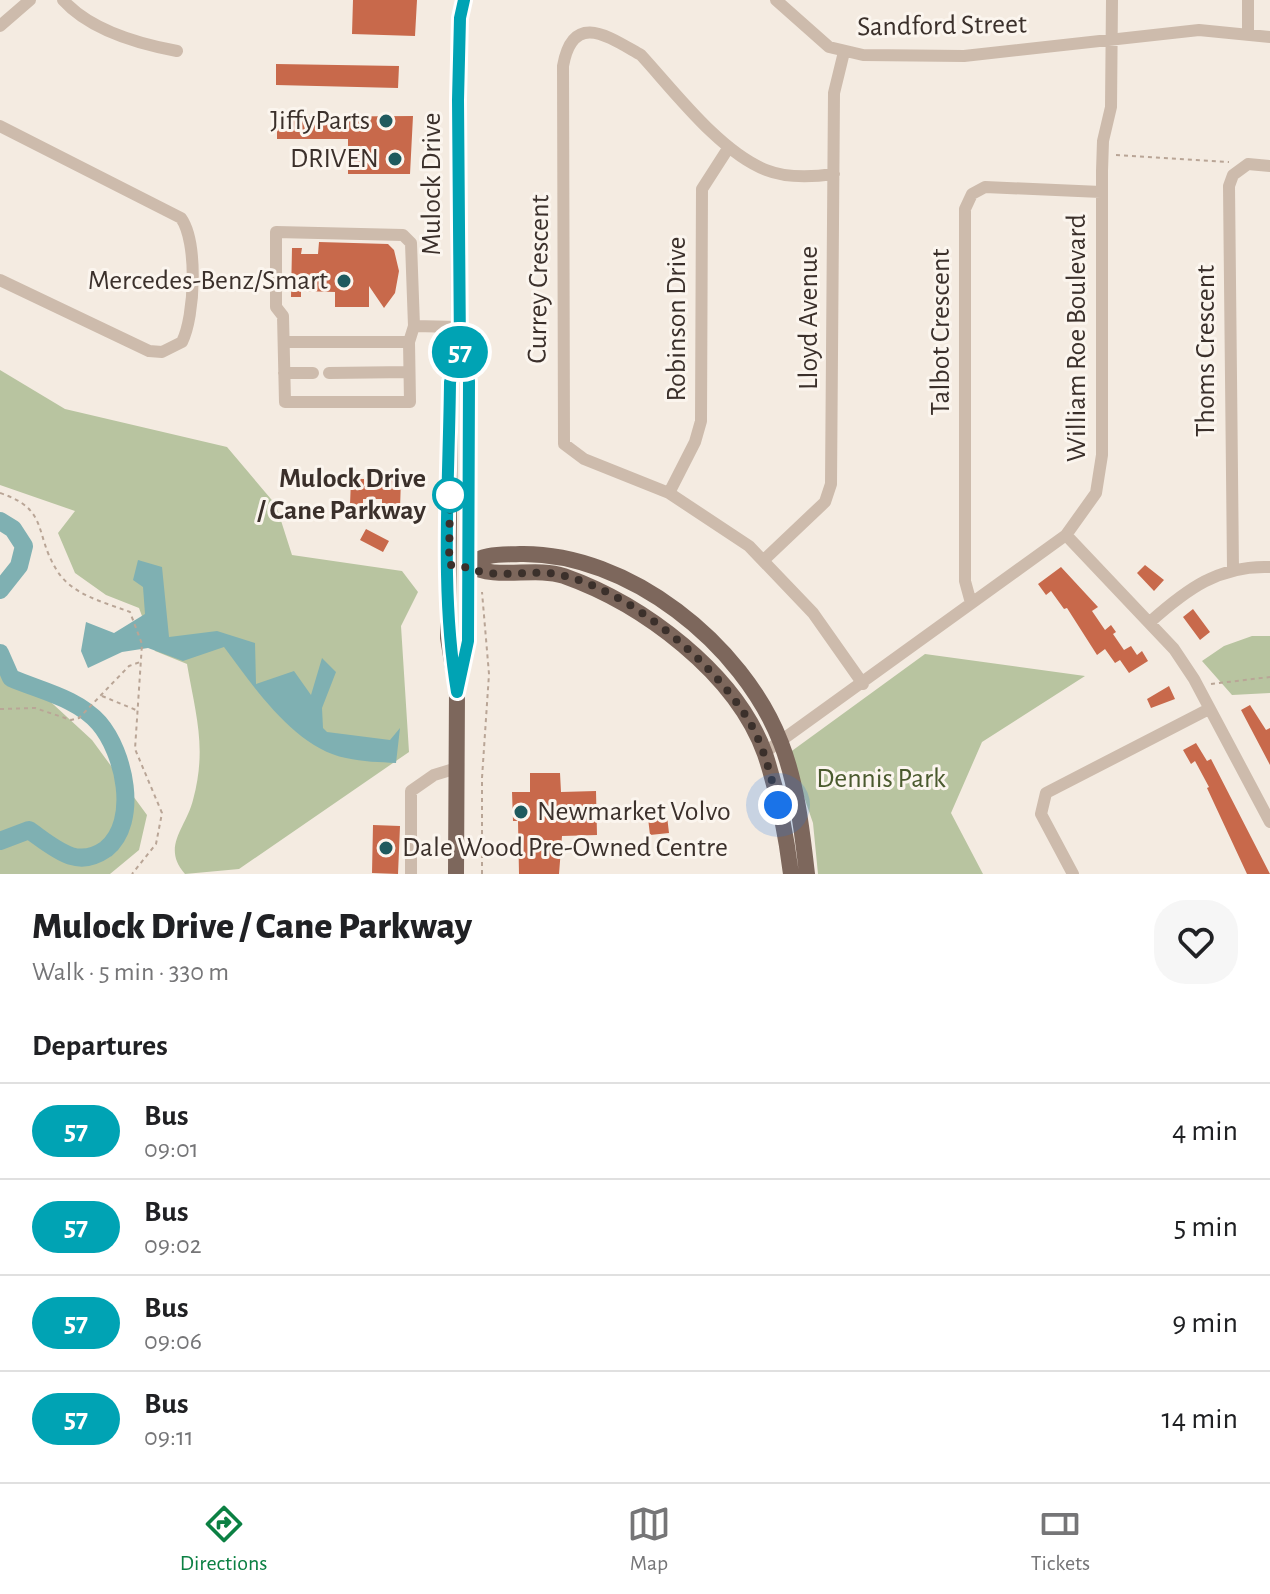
<!DOCTYPE html>
<meta charset="utf-8">
<style>
:root{--surface:#fff;--page:#f6f6f6;--text:#202124;--muted:#757577;--line:#e0e0e0;--accent:#0b8043}
body{margin:0;font-family:"Alegreya Sans",sans-serif;background:var(--page);color:var(--text);height:100vh;display:flex;flex-direction:column;font-size:30px;white-space:nowrap}
*{box-sizing:border-box;margin:0}
p{font-size:26px;color:var(--muted)}
.icon{flex:none;width:44px;height:44px;fill:none;stroke:currentColor;stroke-width:2;stroke-linecap:round;stroke-linejoin:round}
.map{position:relative;height:874px;overflow:hidden}
.drawer{display:flex;flex-direction:column;background:var(--surface);flex:1}
.drawer>*{flex:none}
.badge{padding:0 16px;border-radius:26px;font-size:28px;line-height:52px}
.you{position:absolute;width:40px;height:40px;margin:-20px;border:6px solid #fff;border-radius:50%;background:#1a73e8;box-shadow:0 0 0 12px #1a73e833}
.map>.badge{position:absolute;translate:-50% -50%;box-shadow:0 0 0 4px #fff}
h2{padding:0 32px;font-size:30px;line-height:72px}
.round{display:grid;place-items:center;flex:none;width:84px;height:84px;border-radius:32px;background:var(--page)}
.head{display:flex;align-items:center;justify-content:space-between;height:136px;padding:0 32px}
h1{font-size:38px;font-weight:800;line-height:60px}
ul{padding:0;list-style:none}
li{display:flex;align-items:center;gap:24px;height:96px;padding:0 32px;border-top:2px solid var(--line)}
li div{flex:1}
li b{display:block;font-size:30px}
li em{font-style:normal}
li .badge{min-width:88px;font-weight:700;text-align:center}
.tabs{display:flex;justify-content:space-around;align-items:center;height:112px;border-top:2px solid var(--line);background:var(--surface);font-size:22px;color:var(--muted)}
.tabs a{display:grid;justify-items:center;gap:4px}
.tabs .current{color:var(--accent)}
.map>svg:first-child{display:block}
.green{fill:#b8c4a0}
.water{fill:#7fb0b2}
.lines{fill:none;stroke-linecap:round;stroke-linejoin:round}
.river{stroke:#7fb0b2;stroke-width:18}
.building{fill:#c8694b}
.path{stroke:#b9a596;stroke-width:2;stroke-dasharray:4 4;stroke-linecap:butt}
.minor{stroke:#cdbbac;stroke-width:12}
.major{stroke:#7d675c;stroke-width:16}
.line-casing{stroke:#fff;stroke-width:18}
.line{stroke:#00a3b4;stroke-width:12}
.walk{stroke:#3b302b;stroke-width:8;stroke-dasharray:0 14.4}
.poi-dot{fill:#1f5a5e;stroke:#fbf5ee;stroke-width:3}
.stop-dot{fill:#fff;stroke:#00a3b4;stroke-width:4}
.labels{text-anchor:middle;dominant-baseline:central;stroke-width:6;stroke-linejoin:round;paint-order:stroke}
.street-label{font-size:28px;fill:#3b302b;stroke:#fbf5ee}
.poi-label{font-size:28px;fill:#3b302b;stroke:#fbf5ee;text-anchor:end}
.stop-label{font-size:28px;font-weight:bold;fill:#3b302b;stroke:#fbf5ee;text-anchor:end}
.park-label{font-size:28px;fill:#4a5a2e;stroke:#fbf5ee}
</style>
<div class="map">
<svg width="1270" height="874" viewBox="0 0 1270 874">
<rect width="100%" height="100%" fill="#f4ebe1"/>
<path class="green" d="M0 370 65 409 227 447 276 505 292 555 402 571 418 592 401 626 409 752 239 869 185 874C161 847 186 828 193 800 207 748 196 716 187 664L155 651 139 608 106 595 75 573 58 533 75 511 0 485Z
M1252 636H1270V693L1232 695 1202 661 1224 646Z
M0 650 2 657 92 740 147 815 139 850 110 874H0Z
M925 654 1085 676 982 742 951 813 983 874H818L813 823 789 753Z"/>
<path class="water" d="M138 560 162 567 169 637 217 631 255 643 256 684 294 671 311 695 322 658 336 672 322 708 323 728 327 732 390 740 400 728 396 763C380 762 363 762 346 758 295 748 253 686 224 647L183 661 148 648 122 652 88 668 81 651 86 622 114 633 145 614 143 587 133 580Z"/>
<g class="lines">
<path class="river" d="M0 521 13 529 24 546 19 566 0 590
M0 653 11 678C41 691 77 698 99 723 124 752 140 821 106 849 96 856 84 860 71 856 56 851 42 839 29 830L0 841"/>
</g>
<path class="building" d="M353 0H417L415 36 352 34Z
M276 64 399 66 398 88 276 85Z
M413 116 410 174H348V139H277V117Z
M319 242 388 244 394 250 399 271 395 293 384 308 369 286V307H335V292L301 291V297H291L292 248H302L301 254H318Z
M383 477 401 478 400 509 382 508V499H363V505H350L351 479H364V486H383Z
M366 529 389 541 383 552 360 540Z
M1145 565 1164 580 1154 591 1137 573Z
M1061 567 1098 607 1092 611 1105 630 1111 625 1116 632 1113 634 1124 650 1131 646 1137 655 1142 651 1148 661 1129 673 1120 660 1115 663 1105 649 1097 655 1067 608 1064 609 1051 591 1046 595 1038 584Z
M1193 609 1210 632 1200 640 1183 617Z
M1169 686 1175 699 1151 708 1147 699Z
M1250 705 1266 730 1270 728V765L1241 710Z
M1196 743 1207 761 1211 759 1270 874H1247L1207 788 1209 787 1195 761 1191 764 1183 750Z
M530 773H560L561 792 596 791 597 835 562 836 559 874H519L518 821H513L512 792H530Z
M667 816 669 833 650 835 648 818Z
M373 825 400 826 398 874 372 873Z"/>
<g class="lines">
<path class="path" d="M1116 155 1229 162
M0 493C49 509 34 533 56 569 71 595 104 602 130 612L142 644 135 749 162 813 156 844 132 874
M1211 684 1270 677
M102 696 136 710
M0 709 35 708 71 720 79 718 129 666 140 662
M482 874V778L489 674 482 592"/>
<path class="minor" d="M63 0C90 30 139 44 177 51
M776 0 829 47 863 55 964 56 1199 30 1270 37
M0 26 30 0
M1248 33V0
M0 126 181 218C198 242 195 316 182 342L162 352 149 351 0 280
M834 174C813 177 786 178 766 170 720 152 674 91 641 55 609 37 573 10 563 66L564 444 584 459 669 493 749 546 813 613 863 684
M414 326 409 342 410 402H285L283 316 276 307V232L403 235 411 243 414 326 459 327
M284 342H409
M284 373H313
M329 373 409 372
M669 493 695 442 701 421 702 189 729 147
M1066 535 1174 649 1194 679 1270 822
M765 559 825 502 831 484 834 93 844 52
M1233 569 1229 186 1233 175 1248 164 1270 166
M971 603 965 581V209L972 194 985 187 1101 192
M1150 622C1187 589 1219 565 1270 567
M764 753 1066 535 1096 493 1102 455V171L1103 141 1111 107 1112 0
M411 874V791L434 775 457 768
M1073 874 1041 814 1046 793 1209 709"/>
<path class="major" d="M468 565C485 553 500 555 520 554 628 552 743 644 781 743 797 784 802 831 807 874
M468 565C497 581 533 566 564 576 643 604 736 673 765 754 778 793 786 834 791 874
M457 692 468 641 469 381 460 351 459 327 458 100 460 18 464 0
M456 874 457 692 448 638 450 382 459 352"/>
</g>
<g class="lines">
<defs>
<path id="line" d="M464 0 460 18 458 100 460 351 450 382C449 484 440 591 457 692L468 641 469 381"/>
</defs>
<use href="#line" class="line-casing"/>
<use href="#line" class="line"/>
<path class="walk" d="M450 495 449 565C465 565 469 570 483 572 507 577 532 570 556 574 625 587 707 657 744 713 763 741 770 773 778 805"/>
</g>
<g class="poi-dot">
<circle cx="386" cy="121" r="8"/>
<circle cx="395" cy="159" r="8"/>
<circle cx="344" cy="281" r="8"/>
<circle cx="521" cy="812" r="8"/>
<circle cx="386" cy="848" r="8"/>
</g>
<circle class="stop-dot" cx="450" cy="495" r="16"/>
<g class="labels">
<g class="street-label">
<text transform="translate(942 26) rotate(-1)">Sandford Street</text>
<text transform="translate(432 184) rotate(-90)">Mulock Drive</text>
<text transform="translate(539 279) rotate(-89)">Currey Crescent</text>
<text transform="translate(809 318) rotate(-90)">Lloyd Avenue</text>
<text transform="translate(677 319) rotate(-90)">Robinson Drive</text>
<text transform="translate(941 332) rotate(-90)">Talbot Crescent</text>
<text transform="translate(1077 338) rotate(-90)">William Roe Boulevard</text>
<text transform="translate(1206 351) rotate(-90)">Thoms Crescent</text>
</g>
<g class="poi-label">
<text x="370" y="121">JiffyParts</text>
<text x="379" y="159">DRIVEN</text>
<text x="328" y="281">Mercedes-Benz/Smart</text>
<text x="537" y="812" text-anchor="start">Newmarket Volvo</text>
<text x="402" y="848" text-anchor="start">Dale Wood Pre-Owned Centre</text>
</g>
<g class="stop-label">
<text x="426" y="479">Mulock Drive<tspan x="426" dy="32">/ Cane Parkway</tspan></text>
</g>
<g class="park-label">
<text x="881" y="779">Dennis Park</text>
</g>
</g>
</svg>
<div class="you" style="left:778px;top:805px"></div>
<b class="badge" style="left:460px;top:352px;background:#00a3b4;color:#fff">57</b>
</div>
<section class="drawer">
<div class="head"><div><h1>Mulock Drive / Cane Parkway</h1><p>Walk · 5 min · 330 m</p></div><a class="round"><svg class="icon" aria-label="heart" viewBox="0 0 24 24"><path d="M12 20l-8-8c-3-5 5-10 8-4 3-6 11-1 8 4z"/></svg></a></div>
<h2>Departures</h2>
<ul>
<li><span class="badge" style="background:#00a3b4;color:#fff">57</span><div><b>Bus</b><p>09:01</p></div><em>4 min</em></li>
<li><span class="badge" style="background:#00a3b4;color:#fff">57</span><div><b>Bus</b><p>09:02</p></div><em>5 min</em></li>
<li><span class="badge" style="background:#00a3b4;color:#fff">57</span><div><b>Bus</b><p>09:06</p></div><em>9 min</em></li>
<li><span class="badge" style="background:#00a3b4;color:#fff">57</span><div><b>Bus</b><p>09:11</p></div><em>14 min</em></li>
</ul>
</section>
<nav class="tabs">
<a class="current"><svg class="icon" aria-label="directions" viewBox="0 0 24 24"><path d="M12 3l9 9-9 9-9-9zM9 14v-3h6M13 9l2 2-2 2"/></svg>Directions</a>
<a><svg class="icon" aria-label="map" viewBox="0 0 24 24"><path d="M3 6l6-2 6 2 6-2v14l-6 2-6-2-6 2zM9 4v14M15 6v14"/></svg>Map</a>
<a><svg class="icon" aria-label="tickets" viewBox="0 0 24 24"><path d="M3 7h18v10H3zM15 7v10"/></svg>Tickets</a>
</nav>
